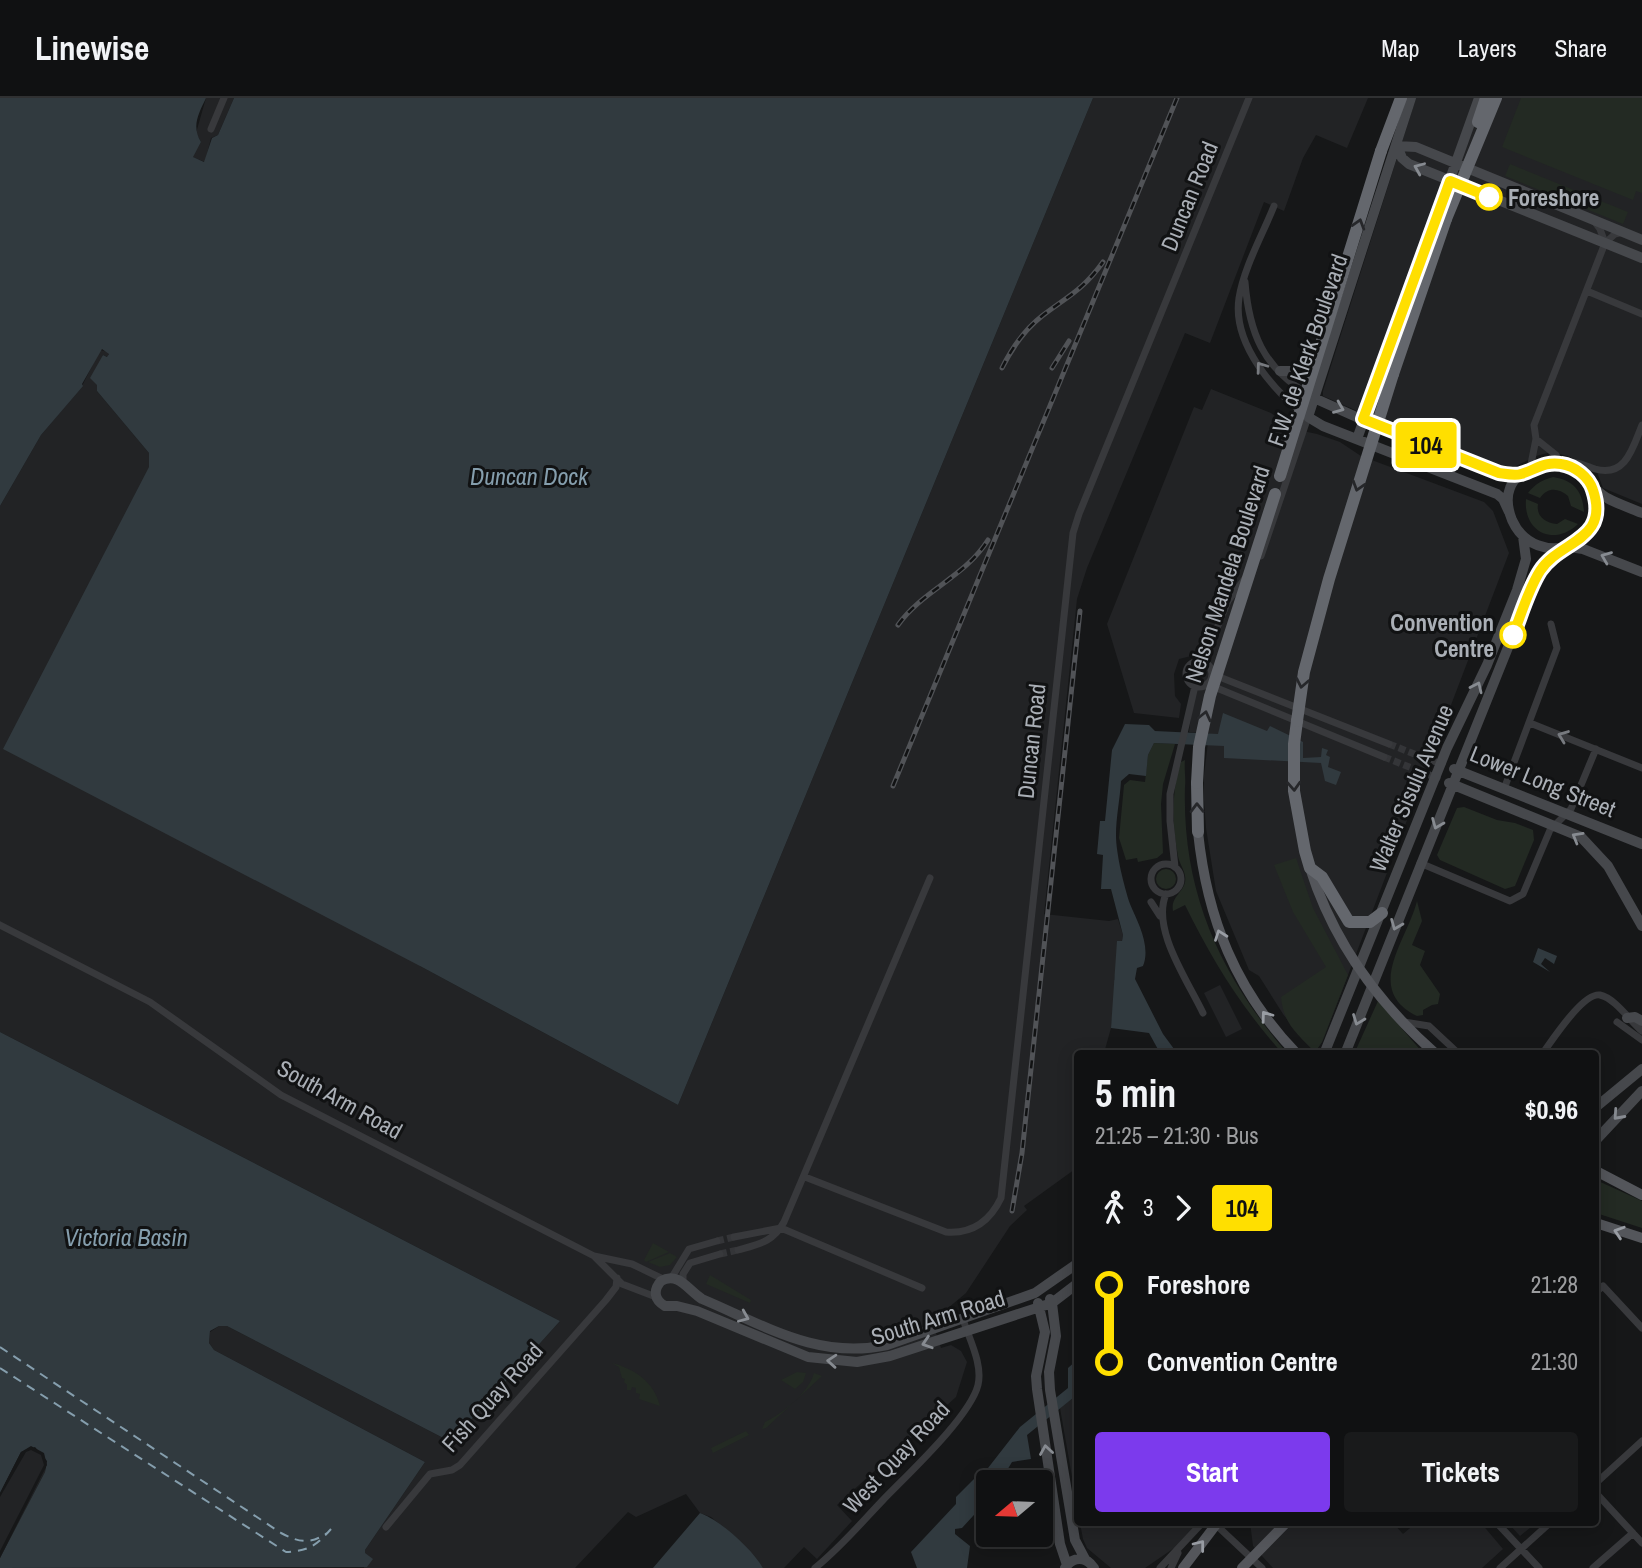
<!DOCTYPE html>
<meta charset="utf-8">
<style>
:root{--surface:#101112;--page:#191a1b;--text:#f1f3f6;--muted:#9c9d9f;--line:#303132;--accent:#7c3aed}
body{margin:0;font-family:"Archivo Narrow",sans-serif;background:var(--page);color:var(--text);height:100vh;display:flex;flex-direction:column;font-size:26px;white-space:nowrap}
*{box-sizing:border-box;margin:0}
p{font-size:23px;color:var(--muted)}
.icon{flex:none;width:38px;height:38px;fill:none;stroke:currentColor;stroke-width:2;stroke-linecap:round;stroke-linejoin:round}
.map{position:relative;flex:1;overflow:hidden}
.sheet{position:absolute;left:1074px;top:952px;width:525px;height:476px;display:flex;flex-direction:column;background:var(--surface);border-radius:7px;box-shadow:0 4px 18px #0003,0 0 0 2px var(--line)}
.sheet>*{flex:none}
.badge{padding:0 14px;border-radius:5px;font-size:24px;line-height:46px}
.needle{width:46px;rotate:251deg}
.controls{position:absolute;left:976px;top:1372px;display:grid;gap:14px}
.controls a{display:grid;place-items:center;width:77px;height:77px;border-radius:7px;background:var(--surface);box-shadow:0 4px 18px #0003,0 0 0 2px var(--line);font-size:35px}
.map>.badge{position:absolute;translate:-50% -50%;box-shadow:0 0 0 4px #fff}
.legs{display:flex;align-items:center;gap:10px;height:77px;padding:0 21px;font-size:23px}
.legs p{margin-inline-start:auto}
.overview{display:flex;align-items:center;justify-content:space-between;height:119px;padding:0 21px}
h1{font-size:38px;font-weight:800;line-height:52px}
.action{display:flex;gap:14px;margin-top:auto;padding:14px 21px}
.action a{flex:1;height:80px;border-radius:7px;background:var(--accent);color:#fff;font-size:28px;font-weight:800;line-height:80px;text-align:center}
.action a+a{background:var(--page);color:var(--text)}
ul{padding:0 21px;list-style:none}
li{display:flex;align-items:center;gap:24px;height:77px;font-size:26px}
li i{display:grid;place-items:center;width:10px;height:100%;margin:0 9px;background:currentColor}
li i::after{content:'';width:18px;height:18px;margin:-9px;border:5px solid;border-radius:50%;background:var(--surface)}
li p{margin-inline-start:auto}
li:first-child i{background:linear-gradient(#0000 50%,currentColor 0)}
li:last-child i{background:linear-gradient(currentColor 50%,#0000 0)}
header{display:flex;align-items:center;gap:42px;box-sizing:border-box;height:98px;padding:0 35px;background:var(--surface);border-bottom:2px solid var(--line)}
header strong{font-size:33px}
nav{display:flex;gap:38px;margin-inline-start:auto;font-size:24px}
.map>svg:first-child{display:block}
.built{fill:#222325}
.green{fill:#232a23}
.water{fill:#313a3f}
.pier{fill:#161718}
.lines{fill:none;stroke-linecap:round;stroke-linejoin:round}
.ferry{stroke:#859ead;stroke-width:2;stroke-dasharray:9 7;stroke-linecap:butt}
.street-tunnel{stroke:#343538;stroke-width:7;stroke-dasharray:7 3.5;stroke-linecap:butt}
.street{stroke:#38393c;stroke-width:7}
.secondary{stroke:#46484c;stroke-width:10}
.primary{stroke:#54565b;stroke-width:10}
.highway{stroke:#64676d;stroke-width:12}
.rail-casing{stroke:#515357;stroke-width:5}
.rail{stroke:#111213;stroke-width:2.5;stroke-dasharray:8;stroke-linecap:butt}
.primary-bridge{stroke:#54565b;stroke-width:10}
.highway-bridge{stroke:#64676d;stroke-width:12}
.oneway{stroke:#878b91}
.oneway2{stroke:#26272a}
.oneway3{stroke:#777a7f}
.oneway4{stroke:#999da4}
.line-1-casing{stroke:#fff;stroke-width:16}
.line-1{stroke:#ffdf00;stroke-width:10}
.stop-1-dot{fill:#fff;stroke:#ffdf00;stroke-width:3.5}
.labels{text-anchor:middle;dominant-baseline:central;stroke-width:6;stroke-linejoin:round;paint-order:stroke}
.street-label{font-size:23px;fill:#aaafb6;stroke:#111213}
.stop-label{font-size:23px;font-weight:bold;fill:#aaafb6;stroke:#111213;text-anchor:start}
.water-label{font-size:24px;font-style:italic;fill:#859ead;stroke:#111213}
</style>
<header>
<strong>Linewise</strong>
<nav><a>Map</a><a>Layers</a><a>Share</a></nav>
</header>
<div class="map">
<svg width="1642" height="1470" viewBox="0 0 1642 1470">
<rect width="100%" height="100%" fill="#161718"/>
<path class="built" d="M206 0H234L218 37 211 40 205 64 192 59 201 44 196 35Z
M1093 0H1368L1347 50 1316 37 1303 60 1284 113 1264 104 1210 245 1185 235 1087 470 1077 501 1044 816 1109 823 1118 821 1123 837 1114 882H1116L1111 930 1104 955 1078 956V1069L1024 1108 1027 1112 1010 1128 966 1195 942 1215 931 1220 941 1250 951 1247 961 1253 967 1264 956 1299 837 1407 852 1423 817 1461 804 1449 784 1470H763L745 1448 711 1419 700 1415 686 1396 636 1419 628 1414 575 1470H364L365 1452 425 1364 214 1252 209 1245 210 1234 219 1228H227L451 1344 560 1223 0 934V408L41 337 82 288 100 252 109 254 108 259 103 257 93 281 98 287 97 293 149 355V369L420 868 678 1007Z
M1416 0H1642V406L1603 390 1597 374 1568 358 1551 354 1536 358 1516 368H1504L1387 326 1323 298V293Z
M1211 291 1271 315 1279 321 1284 329 1317 336 1340 344 1361 358 1484 404 1493 413 1509 455 1348 877 1322 944 1315 954 1302 941 1283 916 1259 878 1249 872 1216 793 1206 730 1204 703V677L1209 636 1189 634 1199 556 1179 561 1174 576 1175 598 1181 606 1179 620 1134 615 1107 526 1194 309 1202 312Z
M1220 887 1242 931 1226 939 1204 895Z
M1078 1296V1413L1060 1310Z
M27 1349 44 1355 45 1374 0 1460V1395Z
M1250 1424 1393 1425 1403 1436 1416 1425H1481L1503 1451 1482 1470H1273L1253 1448Z
M1080 1425H1199L1180 1446 1145 1470H1111L1087 1450 1083 1441Z
M1508 1425H1536L1520 1438Z"/>
<path class="green" d="M1521 0H1642V95L1636 93 1633 102 1502 49Z
M1510 66 1628 114 1623 126 1505 78Z
M1553 379C1574 382 1583 394 1584 414L1571 408 1568 398C1558 390 1548 389 1540 400L1528 395C1535 386 1542 382 1553 379Z
M1526 401 1538 406C1536 418 1545 425 1557 426L1565 421 1578 426C1554 449 1523 434 1526 401Z
M1154 645 1175 646 1163 686 1161 706 1163 755 1157 760 1138 764 1137 760 1126 762 1119 740 1124 687 1130 682 1145 684 1148 657Z
M1185 662C1184 672 1186 680 1185 689 1182 794 1220 877 1287 955H1282C1241 909 1212 862 1185 807L1173 813C1170 797 1188 793 1185 778 1184 771 1179 765 1178 758 1172 726 1171 695 1181 664Z
M1464 709 1497 722 1515 725 1533 732 1534 742 1515 788 1505 791 1440 762 1437 757 1457 710Z
M1296 760 1313 810 1348 877 1322 944 1315 954C1297 936 1283 925 1281 899L1326 869 1293 814 1274 767Z
M1156 781a10 10 0 1 1 20 0a10 10 0 1 1-20 0Z
M1417 803 1422 823 1412 847 1425 853 1420 867 1440 896 1438 906 1432 907 1423 912V917L1417 918C1363 891 1407 843 1417 803Z
M1378 903 1423 955 1354 956Z
M1596 1082 1642 1103V1130L1596 1115Z
M653 1145 669 1154 646 1164 644 1162Z
M670 1155 677 1159 670 1167 660 1169 648 1164Z
M710 1177 751 1202 750 1205 706 1186Z
M612 1265C635 1271 654 1284 660 1308L639 1301 640 1296 636 1295V1290L632 1289 631 1292H627V1287L624 1284 625 1281 622 1280 619 1269Z
M797 1274 806 1275 803 1284 795 1291 781 1282Z
M814 1275 822 1278 766 1330 762 1331 765 1324C783 1315 808 1296 814 1275Z
M746 1333 749 1337 713 1355 711 1350Z"/>
<path class="water" d="M0 0H206C199 15 191 28 201 44L193 59 204 64 212 40 218 37 234 0H1093L678 1007 420 868 3 651 149 369V355L97 293V287L90 280 103 257 107 259 109 256 102 251 82 286 83 288 41 337 0 408Z
M1223 615 1267 633 1270 628 1303 644V660L1321 659 1322 650 1328 652 1326 657 1330 659 1328 669 1341 674 1336 687 1325 683 1321 665 1224 660V648L1154 645 1148 657 1146 678 1129 676 1121 683C1120 701 1116 719 1116 737 1116 756 1124 788 1130 806 1138 825 1151 848 1143 868L1137 870 1135 881 1163 936 1177 955H1160L1149 935 1111 930 1117 843H1122L1123 837 1111 791H1101L1103 757 1097 756 1100 723H1105L1112 652 1125 626 1149 627 1155 633 1218 636Z
M1538 850 1557 858 1554 866 1545 860 1541 866 1550 874 1533 864Z
M0 934 560 1223 451 1344 227 1228H219L210 1233 209 1245 214 1252 425 1364 365 1452V1455L373 1461 367 1469 0 1470V1460L45 1374 47 1363 35 1349 21 1354 0 1395Z
M1078 1261V1296L1027 1337 1031 1361 1012 1364 1000 1384H989V1405L984 1406 962 1430 955 1431V1436L970 1448 967 1470H917L911 1454 956 1406V1399L976 1379H981L1020 1329 1068 1290V1270Z
M700 1415C720 1422 752 1451 763 1470H653Z"/>
<path class="pier" d="M31 1348 44 1355 47 1367 0 1460V1453L44 1367 41 1357 31 1352 26 1354 0 1399V1395L21 1354Z"/>
<g class="lines">
<path class="ferry" d="M0 1249 281 1435C298 1444 310 1447 327 1435
M0 1270 286 1454C308 1453 316 1448 331 1431"/>
<path class="street-tunnel" d="M1389 646 1427 661
M1384 659 1422 674
M717 1143 734 1139
M720 1156 738 1152"/>
<path class="street" d="M211 31 224 0
M1594 123 1600 131 1605 145
M1245 184C1249 234 1263 270 1308 296
M1587 193 1642 216
M1536 341 1556 357 1561 366
M1563 366C1576 362 1583 367 1595 371 1626 380 1633 349 1642 327
M1530 371 1536 341 1534 327 1605 145 1615 136 1623 134
M1261 458 1308 319C1274 294 1232 246 1239 200 1244 169 1262 138 1274 108
M1196 563 1210 547 1228 503 1246 479
M1186 576a13 13 0 1 1 26 0a13 13 0 1 1-26 0Z
M1210 570 1222 580 1389 646
M1207 586 1384 659
M1530 625 1642 670
M1427 661 1442 666
M1422 674 1437 680
M1504 691 1557 550 1551 526
M1420 765 1510 803 1523 796 1550 732 1571 711 1596 651
M1151 781a15 15 0 1 1 30 0a15 15 0 1 1-30 0Z
M1175 769 1170 723V696L1195 588
M1166 796C1151 831 1188 883 1203 915
M1151 804 1160 818
M0 827 150 904 281 997 594 1158 632 1166 663 1181
M1404 924 1429 928 1459 956
M1617 924 1642 942
M1542 956C1552 943 1583 894 1600 897 1615 900 1631 924 1642 933
M805 1079 946 1134C972 1136 990 1123 1001 1100L1073 435 1079 416 1249 0
M781 1130 922 1190
M734 1139 781 1130
M738 1152C759 1146 773 1144 784 1124L930 780
M595 1159 622 1186 656 1199
M672 1179 689 1151 717 1143
M683 1185V1176L690 1165 720 1156
M1596 1194 1603 1188 1642 1230
M1596 1385 1642 1343
M1596 1395 1642 1445
M1496 1424 1539 1470
M1214 1425 1262 1470
M386 1429 430 1376 452 1372 460 1367 606 1202 616 1189 617 1180
M815 1470C840 1450 861 1425 883 1402 907 1377 970 1319 978 1287 983 1266 969 1241 963 1221
M1160 1470 1203 1424
M1171 1470 1178 1455
M1500 1470 1551 1424
M1593 1470 1633 1435"/>
<path class="secondary" d="M1411 0 1308 319 1323 328 1497 396 1503 401 1509 414
M1397 48 1402 60 1409 66 1642 160
M1397 48 1416 49 1642 142
M1280 273H1299L1318 266
M1314 300 1381 330 1496 374 1519 377
M1357 341 1479 0
M1590 384C1618 450 1535 474 1512 422 1508 412 1506 400 1510 390 1514 379 1523 374 1533 370 1574 352 1580 384 1607 400 1618 406 1630 410 1642 415
M1569 449 1583 451 1642 474
M1454 671 1642 746
M1449 685 1581 739 1608 768 1642 828
M1627 920 1635 919 1642 923
M1324 956 1447 650 1487 567 1517 492 1526 461 1523 438
M1345 956 1535 482 1546 465 1565 450
M1596 1009 1642 971
M1596 1042 1642 993
M1078 1165 1035 1195 887 1247C817 1262 764 1227 702 1201 688 1192 678 1173 661 1183 653 1192 654 1202 665 1208H677L697 1213 808 1259 857 1264 890 1258 1052 1205 1078 1185
M1050 1201 1052 1205 1056 1238 1049 1274 1050 1292 1075 1442 1085 1461
M1038 1205 1045 1234 1036 1278 1037 1291 1060 1446 1067 1467
M1065 1470C1073 1458 1086 1458 1094 1470"/>
<path class="primary" d="M1198 734C1207 820 1235 892 1297 956
M1310 770C1333 843 1378 905 1436 956
M1596 1073 1642 1097
M1596 1125 1642 1140"/>
<path class="highway" d="M1381 53 1401 0
M1393 276 1446 121
M1297 623 1294 646V693L1305 753 1310 770 1322 779 1349 824H1370L1382 815
M1197 685 1198 734"/>
<defs>
<path id="rail" d="M1002 270C1012 250 1024 232 1042 218 1068 198 1083 192 1103 164
M1052 270 1069 243
M898 527C923 492 965 479 988 442
M893 688 1177 0
M1012 1113 1022 1055 1080 513"/>
</defs>
<use href="#rail" class="rail-casing"/>
<use href="#rail" class="rail"/>
<path class="primary-bridge" d="M1183 1470 1218 1424
M1242 1470 1287 1424"/>
<path class="highway-bridge" d="M1478 24 1486 0
M1446 121 1496 0
M1280 378 1381 53
M1297 623 1304 574 1329 481 1393 276
M1197 685 1199 649 1210 598 1275 396"/>
</g>
<defs><path id="oneway-chevron" d="M-2-3.5L2.5 0L-2 3.5" fill="none" stroke-width="1.6" stroke-linecap="round" stroke-linejoin="round" transform="scale(1.75)"/></defs>
<g class="oneway">
<use href="#oneway-chevron" transform="translate(1419 70) rotate(-157)"/>
<use href="#oneway-chevron" transform="translate(1339 310) rotate(22)"/>
<use href="#oneway-chevron" transform="translate(1606 459) rotate(-158)"/>
<use href="#oneway-chevron" transform="translate(1477 589) rotate(-65)"/>
<use href="#oneway-chevron" transform="translate(1437 726) rotate(112)"/>
<use href="#oneway-chevron" transform="translate(1577 739) rotate(-150)"/>
<use href="#oneway-chevron" transform="translate(1396 827) rotate(112)"/>
<use href="#oneway-chevron" transform="translate(1358 922) rotate(111)"/>
<use href="#oneway-chevron" transform="translate(1618 1017) rotate(132)"/>
<use href="#oneway-chevron" transform="translate(744 1219) rotate(23)"/>
<use href="#oneway-chevron" transform="translate(927 1245) rotate(162)"/>
<use href="#oneway-chevron" transform="translate(832 1263) rotate(-176)"/>
<use href="#oneway-chevron" transform="translate(1046 1352) rotate(-99)"/>
</g>
<g class="oneway2">
<use href="#oneway-chevron" transform="translate(1359 126) rotate(-73)"/>
<use href="#oneway-chevron" transform="translate(1358 388) rotate(107)"/>
<use href="#oneway-chevron" transform="translate(1302 585) rotate(101)"/>
<use href="#oneway-chevron" transform="translate(1205 618) rotate(-77)"/>
<use href="#oneway-chevron" transform="translate(1294 688) rotate(87)"/>
<use href="#oneway-chevron" transform="translate(1197 710) rotate(-91)"/>
</g>
<g class="oneway3">
<use href="#oneway-chevron" transform="translate(1261 269) rotate(-126)"/>
<use href="#oneway-chevron" transform="translate(1563 638) rotate(-159)"/>
</g>
<g class="oneway4">
<use href="#oneway-chevron" transform="translate(1220 837) rotate(-110)"/>
<use href="#oneway-chevron" transform="translate(1266 918) rotate(-126)"/>
<use href="#oneway-chevron" transform="translate(1619 1134) rotate(-162)"/>
<use href="#oneway-chevron" transform="translate(1200 1447) rotate(-52)"/>
</g>
<g class="lines">
<defs>
<path id="line-1" d="M1489 99 1450 83 1363 321 1499 375C1506 376 1515 378 1521 376 1535 372 1545 363 1561 366 1575 368 1589 379 1593 392 1610 443 1560 442 1540 473 1528 492 1521 517 1513 537"/>
</defs>
<use href="#line-1" class="line-1-casing"/>
<use href="#line-1" class="line-1"/>
</g>
<g class="stop-1-dot">
<circle cx="1489" cy="99" r="12"/>
<circle cx="1513" cy="537" r="12"/>
</g>
<g class="labels">
<g class="street-label">
<text transform="translate(1189 98) rotate(-68)">Duncan Road</text>
<text transform="translate(1307 252) rotate(-71)">F.W. de Klerk Boulevard</text>
<text transform="translate(1227 476) rotate(-72)">Nelson Mandela Boulevard</text>
<text transform="translate(1031 643) rotate(-84)">Duncan Road</text>
<text transform="translate(1543 683) rotate(22)">Lower Long Street</text>
<text transform="translate(1411 690) rotate(-67)">Walter Sisulu Avenue</text>
<text transform="translate(340 1001) rotate(29)">South Arm Road</text>
<text transform="translate(938 1219) rotate(-17)">South Arm Road</text>
<text transform="translate(492 1299) rotate(-48)">Fish Quay Road</text>
<text transform="translate(896 1359) rotate(-47)">West Quay Road</text>
</g>
<g class="stop-label">
<text x="1508" y="99">Foreshore</text>
<text x="1494" y="524" text-anchor="end">Convention<tspan x="1494" dy="26">Centre</tspan></text>
</g>
<g class="water-label">
<text x="529" y="378">Duncan Dock</text>
<text x="126" y="1139">Victoria Basin</text>
</g>
</g>
</svg>
<div class="controls">
<a><svg class="needle" viewBox="-14 -14 28 28"><path d="M0-13l5 13h-10z" fill="#e53935"/><path d="M0 13l5-13h-10z" fill="#9c9d9f"/></svg></a>
</div>
<b class="badge" style="left:1426px;top:347px;background:#ffdf00;color:#111">104</b>
<section class="sheet">
<div class="overview"><div><h1>5 min</h1><p>21:25 – 21:30 · Bus</p></div><b>$0.96</b></div>
<div class="legs"><svg class="icon" aria-label="walk" viewBox="0 0 24 24"><circle cx="13" cy="4" r="2"/><path d="M13 8l-2 6 4 7M11 14l-3 7M7 12l3-4h3l4 4"/></svg>3<svg class="icon" aria-label="forward" viewBox="0 0 24 24"><path d="M9 5l7 7-7 7"/></svg><b class="badge" style="background:#ffdf00;color:#111">104</b></div>
<ul>
<li><i style="color:#ffdf00"></i><b>Foreshore</b><p>21:28</p></li>
<li><i style="color:#ffdf00"></i><b>Convention Centre</b><p>21:30</p></li>
</ul>
<div class="action"><a>Start</a><a>Tickets</a></div>
</section>
</div>
